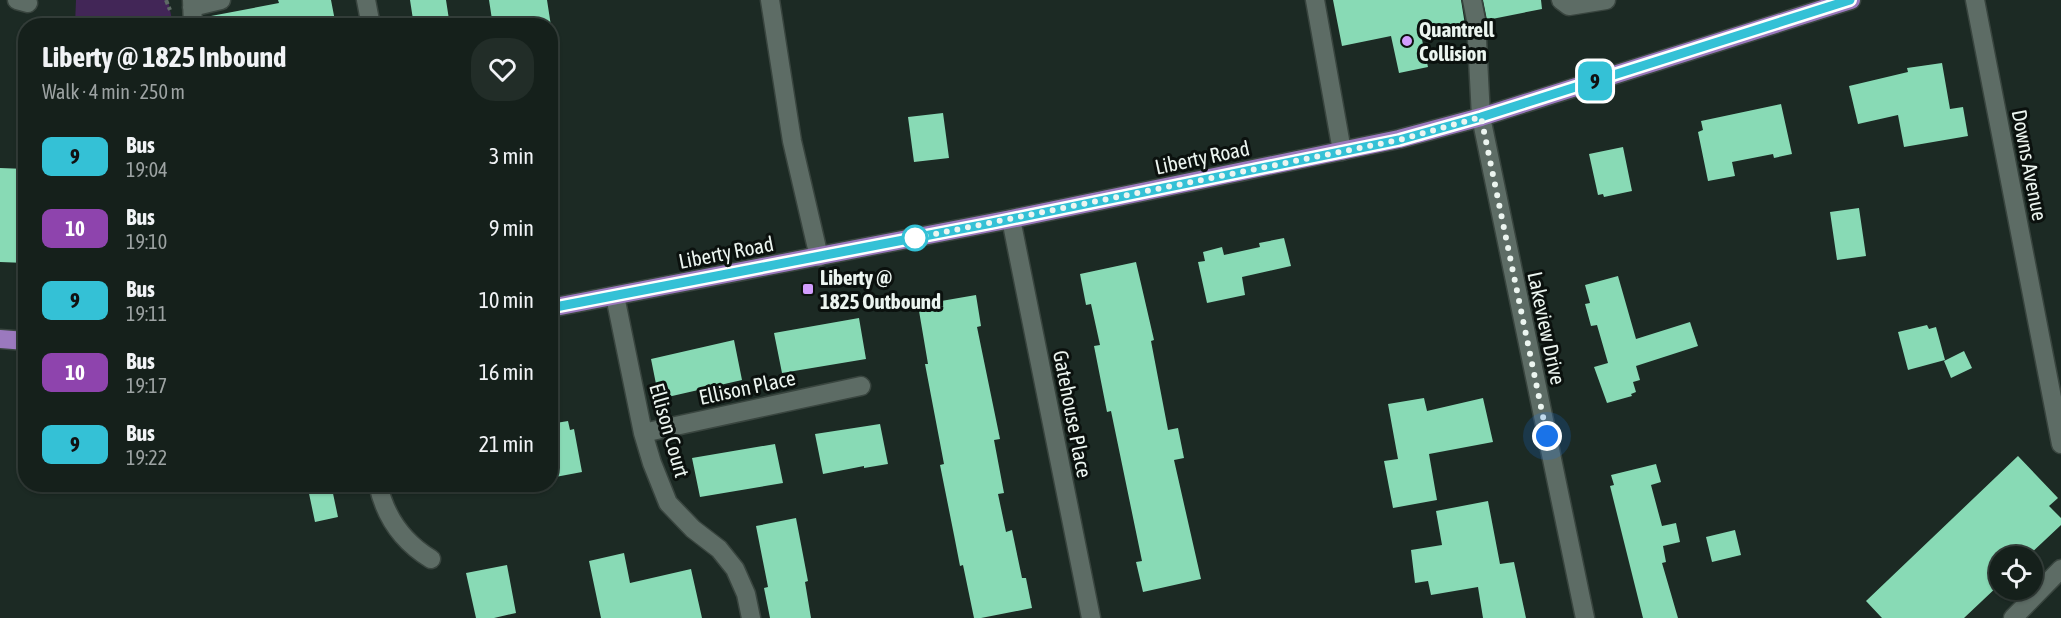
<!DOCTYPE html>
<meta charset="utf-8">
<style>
:root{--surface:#15201b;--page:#222d28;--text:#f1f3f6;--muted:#9da3a3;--line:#343e3a}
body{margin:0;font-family:"Asap Condensed",sans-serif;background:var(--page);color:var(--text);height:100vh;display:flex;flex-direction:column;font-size:22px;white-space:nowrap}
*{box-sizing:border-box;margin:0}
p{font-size:20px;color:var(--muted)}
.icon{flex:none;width:33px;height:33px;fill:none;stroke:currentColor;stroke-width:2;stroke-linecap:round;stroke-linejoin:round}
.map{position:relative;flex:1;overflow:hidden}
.drawer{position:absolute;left:18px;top:18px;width:540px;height:474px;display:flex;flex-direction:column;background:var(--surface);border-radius:24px;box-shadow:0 2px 4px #0004,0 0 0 2px var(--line)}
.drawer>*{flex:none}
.badge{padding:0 12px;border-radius:9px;font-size:21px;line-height:39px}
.fabs{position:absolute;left:1989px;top:546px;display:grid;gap:12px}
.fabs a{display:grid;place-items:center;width:54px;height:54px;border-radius:50%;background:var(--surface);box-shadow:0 2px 4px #0004,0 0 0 2px var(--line);font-size:30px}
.you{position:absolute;width:30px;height:30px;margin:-15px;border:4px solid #fff;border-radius:50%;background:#1a73e8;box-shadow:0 0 0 9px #1a73e833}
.map>.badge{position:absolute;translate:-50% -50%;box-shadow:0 0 0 3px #fff}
.round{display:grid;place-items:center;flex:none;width:63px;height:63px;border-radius:24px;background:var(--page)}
.summary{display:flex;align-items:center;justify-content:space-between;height:102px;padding:0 24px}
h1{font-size:28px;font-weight:700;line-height:45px}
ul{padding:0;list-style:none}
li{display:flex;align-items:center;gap:18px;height:72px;padding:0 24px}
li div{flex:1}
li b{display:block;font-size:22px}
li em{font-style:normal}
li .badge{min-width:66px;font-weight:700;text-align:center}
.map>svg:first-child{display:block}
.green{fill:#422657}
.building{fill:#88dab5}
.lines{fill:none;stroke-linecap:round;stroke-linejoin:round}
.minor-casing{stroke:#39453f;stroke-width:21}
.major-casing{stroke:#39453f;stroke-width:21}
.path{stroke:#5e6b65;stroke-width:4;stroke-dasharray:4.5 3;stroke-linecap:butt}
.minor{stroke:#5d6c65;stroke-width:18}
.major{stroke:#9b79be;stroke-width:18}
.line-casing{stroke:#fff;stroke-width:14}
.line{stroke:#34c1d6;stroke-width:9}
.walk{stroke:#ecf5f0;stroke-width:6;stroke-dasharray:0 10.8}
.poi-dot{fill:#d29dfd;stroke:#0b110e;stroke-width:2}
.stop-dot{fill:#fff;stroke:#34c1d6;stroke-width:3}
.labels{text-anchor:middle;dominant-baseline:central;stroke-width:6;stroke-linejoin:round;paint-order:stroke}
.poi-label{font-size:21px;font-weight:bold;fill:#ecf5f0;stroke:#0b110e;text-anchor:start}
.street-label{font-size:21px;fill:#ecf5f0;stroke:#0b110e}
</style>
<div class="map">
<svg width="2061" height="618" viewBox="0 0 2061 618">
<rect width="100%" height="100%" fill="#1c2a24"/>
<path class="green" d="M76 0H168L173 25H75Z"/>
<path class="building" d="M278 0H331L336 26H212L211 16 279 3Z
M410 0H446L450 26H414Z
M489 0H547L551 26H493Z
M1333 0H1461L1465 25 1421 35 1428 67 1399 73 1391 36 1342 46Z
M1483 0H1541L1542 9 1487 20Z
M1942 63 1950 109 1963 107 1968 136 1904 147 1898 115 1858 124 1849 86 1908 72 1907 68Z
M1781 104 1792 154 1774 158 1773 154 1732 162 1735 176 1708 181 1698 132 1703 130 1701 121Z
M943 113 949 158 914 162 908 117Z
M1623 147 1632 191 1604 197 1603 194 1598 195 1589 154Z
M0 168 26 169V263L0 262Z
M1859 208 1866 256 1837 260 1830 212Z
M1284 238 1291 266 1242 277 1245 295 1207 303 1198 262 1205 261 1203 252 1222 247 1224 255 1260 247 1259 243Z
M1136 262 1154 340 1151 341 1168 430 1178 428 1184 458 1174 460 1201 579 1143 592 1136 562 1142 561 1111 411 1107 412 1094 346 1100 345 1091 304 1086 305 1080 274Z
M1618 276 1636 339 1690 322 1698 346 1636 366 1640 380 1633 382 1636 392 1631 394 1632 396 1607 403 1594 367 1608 363 1597 325 1591 326 1585 304 1590 303 1585 285Z
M976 295 981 326 977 327 1000 439 994 440 1004 493 998 494 1006 532 1012 530 1022 578H1026L1032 608 981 618H974L963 565 960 566 954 535 940 465 944 464 925 364H928L918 305Z
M859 318 866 359 782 373 774 333Z
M1927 325 1929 329 1936 327 1945 360 1908 370 1898 332Z
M734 340 742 380 659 399 651 359Z
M1964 351 1972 368 1951 378 1944 361Z
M1424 398 1427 411 1483 398 1493 442 1429 454 1437 500 1393 508 1384 461 1398 459 1388 404Z
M568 421 570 430 574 429 582 472 550 478V424Z
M880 424 888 464 864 468V466L823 474 815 434Z
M775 444 783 483 700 497 692 458Z
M2018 456 2058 498 2049 506 2061 518V525L2028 556H2000V584L1964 618H1882L1866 601Z
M1656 464 1661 482 1651 485 1662 526 1676 523 1680 542 1663 546 1666 562 1662 563 1678 618H1643L1610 486 1614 485 1611 475Z
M307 484H331L338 517 315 522Z
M1488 501 1500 564 1514 562 1526 618H1483L1478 587 1431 595 1428 581 1415 583 1411 550 1442 545 1436 511Z
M796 518 808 581 805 582 811 618H770L764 588 768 587 756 526Z
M1735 530 1741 555 1712 562 1706 537Z
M624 553 630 583 691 569 702 618H601L589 561Z
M507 565 516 613 494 618H476L466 573Z"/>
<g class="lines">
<defs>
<path id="minor" d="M17 0 28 3
M192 0 193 26
M366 0 371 26
M770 0 792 141 819 257
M1315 0 1342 151
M1472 0 1476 20 1481 117 1585 618
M1561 0 1569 6 1606 0
M1975 0 2061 444
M192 7 221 0
M1011 219 1091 618
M615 296 643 433 652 463 668 503 693 529 719 549 735 569 746 594 751 618
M643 433 861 386
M378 484C385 517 403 542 431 559
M2013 618 2061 569"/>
<path id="major" d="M550 308 1011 219 1399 139 1481 117 1851 0
M0 339 26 341"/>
</defs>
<use href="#minor" class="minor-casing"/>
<use href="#major" class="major-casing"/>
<path class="path" d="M166 0 170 10"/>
<use href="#minor" class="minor"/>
<use href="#major" class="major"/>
</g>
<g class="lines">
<defs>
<path id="line" d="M550 308 992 223 1399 140 1481 117 1850 0"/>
</defs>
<use href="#line" class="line-casing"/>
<use href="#line" class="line"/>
<path class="walk" d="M915 238 1399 140 1481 117 1547 436"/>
</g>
<g class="poi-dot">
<circle cx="1407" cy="41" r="6"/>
<rect x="802" y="283" width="12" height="12" rx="3"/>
</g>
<circle class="stop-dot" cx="915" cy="238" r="12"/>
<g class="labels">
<g class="poi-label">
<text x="1419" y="29">Quantrell<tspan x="1419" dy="24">Collision</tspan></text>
<text x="820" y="277">Liberty @<tspan x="820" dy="24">1825 Outbound</tspan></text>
</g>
<g class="street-label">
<text transform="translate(1202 157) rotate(-12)">Liberty Road</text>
<text transform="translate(2030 165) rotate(79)">Downs Avenue</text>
<text transform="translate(726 252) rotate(-11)">Liberty Road</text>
<text transform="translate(1547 328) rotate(78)">Lakeview Drive</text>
<text transform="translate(747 387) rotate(-12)">Ellison Place</text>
<text transform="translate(1073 414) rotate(79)">Gatehouse Place</text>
<text transform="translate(670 430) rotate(74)">Ellison Court</text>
</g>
</g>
</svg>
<div class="fabs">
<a><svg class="icon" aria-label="locate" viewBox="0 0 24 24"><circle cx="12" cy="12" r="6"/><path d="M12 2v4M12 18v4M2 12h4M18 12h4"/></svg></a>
</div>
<div class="you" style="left:1547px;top:436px"></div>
<b class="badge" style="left:1595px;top:81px;background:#34c1d6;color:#111">9</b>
<section class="drawer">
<div class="summary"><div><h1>Liberty @ 1825 Inbound</h1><p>Walk · 4 min · 250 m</p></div><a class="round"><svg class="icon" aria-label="heart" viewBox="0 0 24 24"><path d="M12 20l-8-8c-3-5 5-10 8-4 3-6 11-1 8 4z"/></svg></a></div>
<ul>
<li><span class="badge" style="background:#34c1d6;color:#111">9</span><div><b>Bus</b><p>19:04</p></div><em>3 min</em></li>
<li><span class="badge" style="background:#8e44ad;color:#fff">10</span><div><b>Bus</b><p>19:10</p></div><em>9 min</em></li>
<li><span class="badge" style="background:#34c1d6;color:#111">9</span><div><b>Bus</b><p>19:11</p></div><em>10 min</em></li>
<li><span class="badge" style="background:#8e44ad;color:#fff">10</span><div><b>Bus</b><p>19:17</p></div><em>16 min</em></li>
<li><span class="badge" style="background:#34c1d6;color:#111">9</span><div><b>Bus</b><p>19:22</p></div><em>21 min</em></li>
</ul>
</section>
</div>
